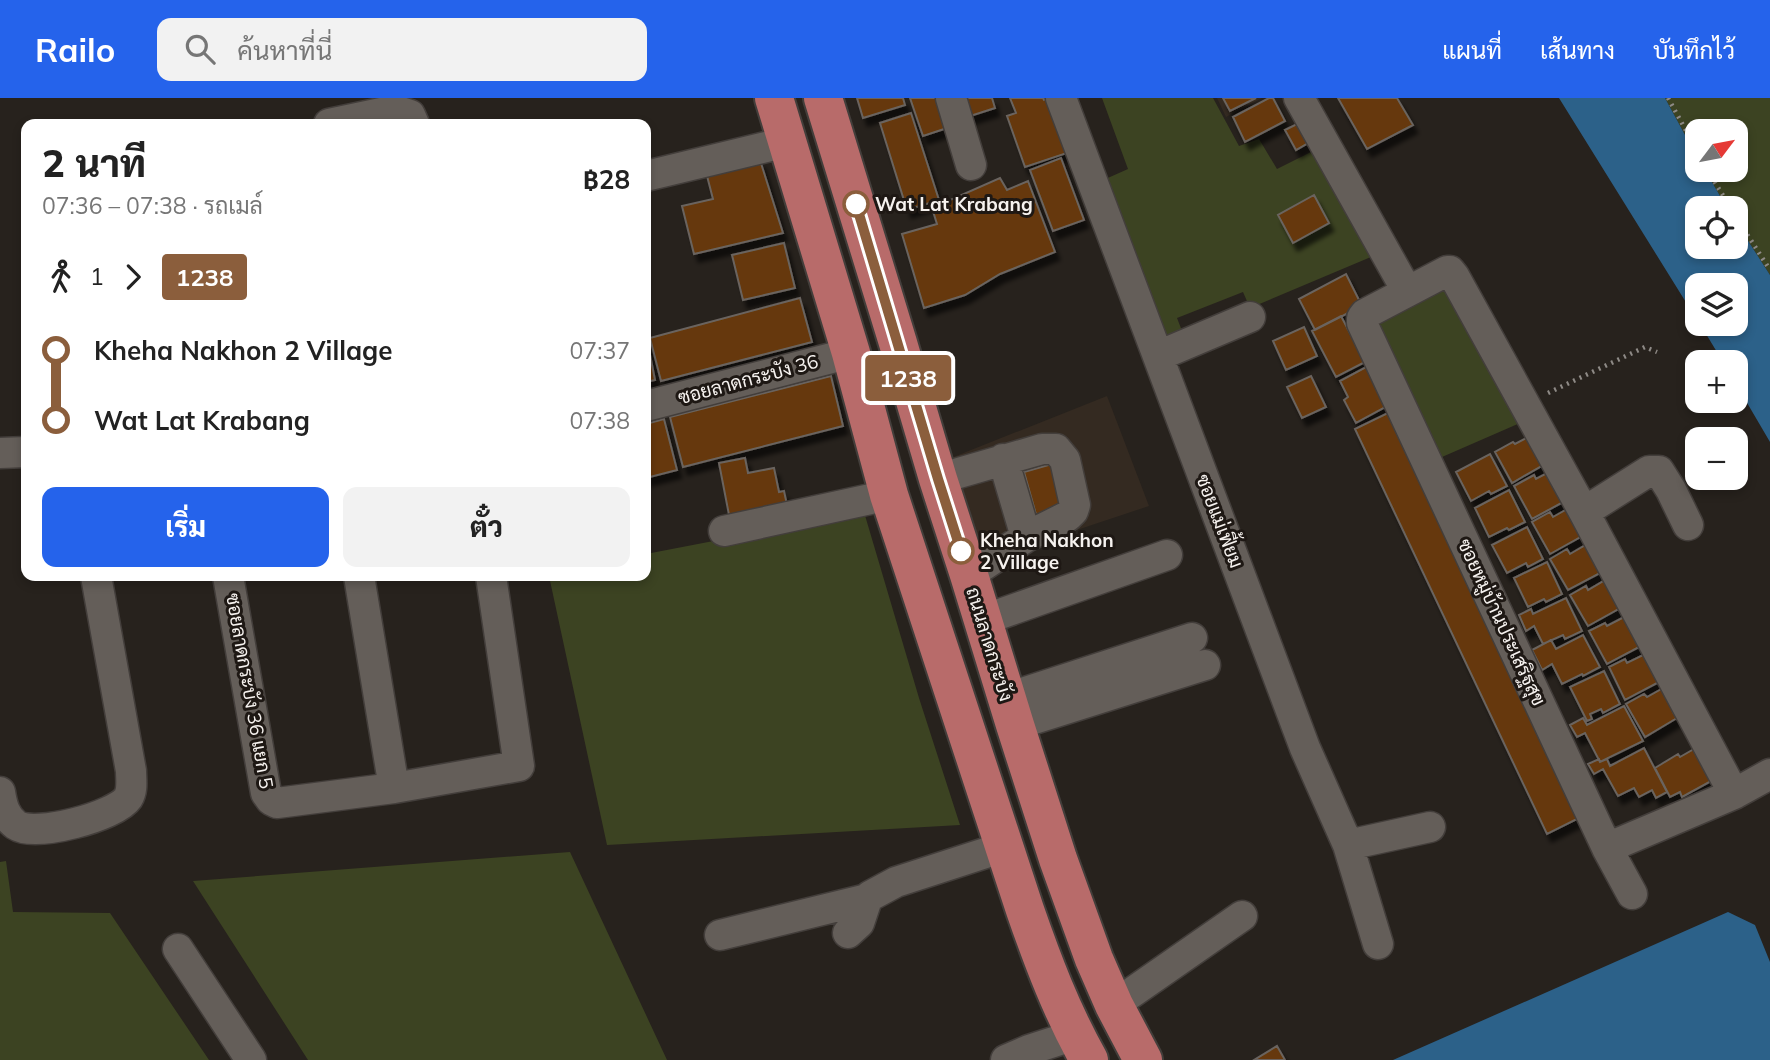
<!DOCTYPE html>
<html lang="th">
<meta charset="utf-8">
<style>
:root{--surface:#fff;--page:#f2f2f2;--text:#222;--muted:#767676;--accent:#2563eb}
body{margin:0;font-family:Mulish,Sarabun,sans-serif;background:var(--page);color:var(--text);height:100vh;display:flex;flex-direction:column;font-size:26px;white-space:nowrap}
*{box-sizing:border-box;margin:0}
p{font-size:23px;color:var(--muted)}
.icon{flex:none;width:38px;height:38px;fill:none;stroke:currentColor;stroke-width:2;stroke-linecap:round;stroke-linejoin:round}
.map{position:relative;flex:1;overflow:hidden}
.panel{position:absolute;left:21px;top:21px;width:630px;height:462px;display:flex;flex-direction:column;background:var(--surface);border-radius:14px;box-shadow:0 4px 10px #0003}
.panel>*{flex:none}
.badge{padding:0 14px;border-radius:5px;font-size:24px;line-height:46px}
.needle{width:46px;rotate:58deg}
.tools{position:absolute;left:1685px;top:21px;display:grid;gap:14px}
.tools a{display:grid;place-items:center;width:63px;height:63px;border-radius:14px;background:var(--surface);box-shadow:0 4px 10px #0003;font-size:35px}
.map>.badge{position:absolute;translate:-50% -50%;box-shadow:0 0 0 4px #fff}
.legs{display:flex;align-items:center;gap:10px;height:77px;padding:0 21px;font-size:23px}
.legs p{margin-inline-start:auto}
.overview{display:flex;align-items:center;justify-content:space-between;height:119px;padding:0 21px}
h1{font-size:38px;font-weight:800;line-height:52px}
.button{display:flex;gap:14px;margin-top:auto;padding:14px 21px}
.button a{flex:1;height:80px;border-radius:14px;background:var(--accent);color:#fff;font-size:28px;font-weight:800;line-height:80px;text-align:center}
.button a+a{background:var(--page);color:var(--text)}
ul{padding:0 21px;list-style:none}
li{display:flex;align-items:center;gap:24px;height:70px;font-size:26px}
li i{display:grid;place-items:center;width:10px;height:100%;margin:0 9px;background:currentColor}
li i::after{content:'';width:18px;height:18px;margin:-9px;border:5px solid;border-radius:50%;background:var(--surface)}
li p{margin-inline-start:auto}
li:first-child i{background:linear-gradient(#0000 50%,currentColor 0)}
li:last-child i{background:linear-gradient(currentColor 50%,#0000 0)}
header{display:flex;align-items:center;gap:42px;box-sizing:border-box;height:98px;padding:0 35px;background:var(--accent);color:#fff}
header strong{font-size:33px}
nav{display:flex;gap:38px;margin-inline-start:auto;font-size:24px}
.search{width:490px;height:63px;background:var(--page);display:flex;align-items:center;gap:18px;box-sizing:border-box;padding:0 24px;border-radius:14px;color:var(--muted);font-size:26px}
.map>svg:first-child{display:block}
.built{fill:#342a21}
.green{fill:#3c4322}
.water{fill:#2c6189}
.building{fill:#663807;stroke:#6a645f;stroke-width:2;filter:url(#shadow)}
.lines{fill:none;stroke-linecap:round;stroke-linejoin:round}
.minor-casing{stroke:#433e3b;stroke-width:33}
.major-casing{stroke:#433e3b;stroke-width:42}
.path{stroke:#8e8a86;stroke-width:4.5;stroke-dasharray:2 5;stroke-linecap:butt}
.minor{stroke:#645e59;stroke-width:30}
.major{stroke:#b86b6a;stroke-width:38}
.line-1-casing{stroke:#fff;stroke-width:16}
.line-1{stroke:#8b5e3c;stroke-width:10}
.stop-1-dot{fill:#fff;stroke:#8b5e3c;stroke-width:3.5}
.labels{text-anchor:middle;dominant-baseline:central;stroke-width:6;stroke-linejoin:round;paint-order:stroke}
.stop-label{font-size:19px;font-weight:bold;fill:#f6f2ef;stroke:#1e1814;text-anchor:start}
.street-label{font-size:19px;fill:#f6f2ef;stroke:#1e1814}
</style>
<header>
<strong>Railo</strong>
<div class="search"><svg class="icon" aria-label="search" viewBox="0 0 24 24"><circle cx="10" cy="10" r="6"/><path d="M15 15l6 6"/></svg>ค้นหาที่นี่</div>
<nav><a>แผนที่</a><a>เส้นทาง</a><a>บันทึกไว้</a></nav>
</header>
<div class="map">
<svg width="1770" height="962" viewBox="0 0 1770 962">
<defs>
<filter id="shadow"><feDropShadow dx="4.5" dy="8" stdDeviation="2" flood-color="#0009"/></filter>
</defs>
<rect width="100%" height="100%" fill="#27221d"/>
<path class="built" d="M1217 0H1262L1226 19Z
M1107 298 1149 408 984 463 951 360Z"/>
<path class="green" d="M1102 0H1213L1239 48 1259 41 1277 71 1321 49 1378 156 1250 210 1243 194 1177 220 1184 238 1163 248 1101 83 1128 71Z
M1665 0H1770V177L1736 124V110H1727L1705 72H1736V33H1698L1697 59Z
M1446 181 1520 325 1442 359 1370 227Z
M864 414 919 600 960 727 607 747 549 478H646V456Z
M570 754 667 962H308L193 783Z
M6 763 13 814 110 815 209 962H0V764Z"/>
<path class="water" d="M1559 0H1665L1697 59 1698 72H1705L1727 110H1698V149H1736V124L1770 177V344L1736 286V264H1723L1700 226H1736V187H1698L1697 222Z
M1728 814 1755 827 1770 864V962H1393Z"/>
<path class="building" d="M857 0H903L905 7 863 20Z
M910 0H937L947 30 923 38Z
M957 0H992L995 10 964 20Z
M1010 0H1043L1044 2 1048 0 1070 54 1025 69 1007 18 1016 15Z
M1223 0H1256L1230 13Z
M1269 0H1273L1285 23 1245 44 1233 19Z
M1338 0H1397L1413 27 1367 51Z
M911 15 939 102 907 112 880 25Z
M1305 22 1315 41 1296 52 1285 32Z
M1061 60 1084 122 1053 133 1030 72Z
M760 62 783 135 694 156 682 108 713 101 706 74Z
M1000 80 1007 92 1028 83 1055 154 1000 176 965 197 924 210 902 136 937 126 932 110Z
M1314 97 1329 125 1293 145 1278 117Z
M784 145 795 190 743 202 732 157Z
M1346 176 1362 208 1315 232 1299 201Z
M800 200 812 244 661 283 650 240Z
M1341 218 1365 264 1336 279 1312 233Z
M1304 229 1317 258 1286 272 1273 243Z
M648 247 655 282 646 284V248Z
M1368 268 1393 305 1356 325 1344 302 1348 299 1340 283Z
M831 278 843 328 683 369 670 319Z
M1311 278 1326 309 1302 320 1287 289Z
M1394 312 1585 717 1547 736 1355 331Z
M664 321 677 372 646 380V326Z
M1530 338 1545 366 1512 385 1495 354 1513 344 1515 346Z
M1490 356 1507 388 1491 396 1489 393 1471 403 1456 374Z
M745 360 748 375 774 370 779 394 784 393 787 407 730 422 719 365Z
M1052 366 1067 418 1039 427 1024 374Z
M1549 374 1565 403 1532 421 1514 388 1534 377 1536 381Z
M1509 392 1525 424 1509 432 1507 430 1489 439 1475 410Z
M1569 410 1584 437 1550 456 1532 424 1550 414 1553 419Z
M1527 429 1543 461 1528 469 1526 465 1507 475 1492 447Z
M1589 445 1602 474 1568 492 1550 461 1567 451 1570 456Z
M1547 464 1562 496 1546 504 1544 501 1528 509 1514 480Z
M1607 481 1622 509 1588 528 1570 497 1586 488 1588 492Z
M1566 500 1582 533 1565 541 1563 537 1543 546 1534 528 1526 533 1519 517 1531 511 1533 516Z
M1628 517 1641 548 1607 566 1589 533 1605 525 1607 528Z
M1583 537 1600 569 1583 578 1582 576 1562 586 1552 566 1542 572 1532 552 1551 542 1556 551Z
M1645 556 1659 584 1625 602 1609 569 1625 561 1627 565Z
M1604 573 1620 606 1603 615 1601 611 1590 616 1592 621 1587 623 1570 589Z
M1665 589 1678 611 1673 614 1677 620 1645 639 1626 606 1644 596 1647 599Z
M1624 608 1643 643 1600 664 1585 635 1577 639 1570 627 1583 620 1587 627Z
M1701 647 1713 682 1682 699 1680 694 1670 699 1655 670 1678 656 1680 659Z
M1644 650 1667 694 1656 700 1652 692 1639 699 1634 690 1618 698 1603 671 1594 676 1588 666 1599 661 1600 664 1607 661 1610 668Z
M1277 948 1285 962H1254Z"/>
<g class="lines">
<defs>
<path id="minor" d="M951 0 971 67
M1061 0 1305 650 1348 747 1378 846
M1299 0 1407 193
M329 26 395 12 410 17 414 26
M646 78 787 44
M1158 258 1250 219
M646 308 851 255
M0 355 26 354
M1003 361 1026 439
M938 381 1042 351H1056L1065 362 1075 407 1073 413 1068 418 1026 439 969 477
M1584 414 1649 373H1659L1671 392 1688 427
M724 433 889 397
M228 478 266 695 271 702 277 705 394 690 519 668 491 478
M359 478 394 690
M983 522 1167 457
M1007 600 1192 540
M1015 627 1205 567
M0 694C2 707 5 719 16 727 35 740 116 718 128 700 133 692 131 682 131 673L96 478
M1348 747 1430 729
M1607 750 1734 696 1770 676
M1632 796 1607 750 1362 225V220L1365 216 1447 173H1450L1454 178 1584 414 1734 696
M848 835 859 825 867 801 870 798 896 784 1004 749
M720 837 867 801
M178 851 251 962
M1114 907 1242 818
M1006 962 1029 952 1075 937"/>
<path id="major" d="M774 0 851 255 889 397 1025 812C1043 864 1062 914 1089 962
M823 0 898 245 938 381 969 477 1015 627 1058 761 1094 861 1114 907 1143 962"/>
</defs>
<use href="#minor" class="minor-casing"/>
<use href="#major" class="major-casing"/>
<path class="path" d="M1668 0 1698 54
M1707 72 1731 110
M1736 119 1770 172
M1548 295 1645 249 1657 254"/>
<use href="#minor" class="minor"/>
<use href="#major" class="major"/>
</g>
<g class="lines">
<defs>
<path id="line-1" d="M856 106 938 381 961 453"/>
</defs>
<use href="#line-1" class="line-1-casing"/>
<use href="#line-1" class="line-1"/>
</g>
<g class="stop-1-dot">
<circle cx="856" cy="106" r="12"/>
<circle cx="961" cy="453" r="12"/>
</g>
<g class="labels">
<g class="stop-label">
<text x="875" y="106">Wat Lat Krabang</text>
<text x="980" y="442">Kheha Nakhon<tspan x="980" dy="22">2 Village</tspan></text>
</g>
<g class="street-label">
<text transform="translate(748 281) rotate(-15)">ซอยลาดกระบัง 36</text>
<text transform="translate(1220 423) rotate(69)">ซอยแม่เฟี้ยม</text>
<text transform="translate(1502 524) rotate(65)">ซอยหมู่บ้านประเสริฐสุข</text>
<text transform="translate(990 546) rotate(73)">ถนนลาดกระบัง</text>
<text transform="translate(250 593) rotate(80)">ซอยลาดกระบัง 36 แยก 5</text>
</g>
</g>
</svg>
<div class="tools">
<a><svg class="needle" viewBox="-14 -14 28 28"><path d="M0-13l5 13h-10z" fill="#e53935"/><path d="M0 13l5-13h-10z" fill="#767676"/></svg></a>
<a><svg class="icon" aria-label="locate" viewBox="0 0 24 24"><circle cx="12" cy="12" r="6"/><path d="M12 2v4M12 18v4M2 12h4M18 12h4"/></svg></a>
<a><svg class="icon" aria-label="layers" viewBox="0 0 24 24"><path d="M12 4l9 5-9 5-9-5zM3 14l9 5 9-5"/></svg></a>
<a>+</a>
<a>−</a>
</div>
<b class="badge" style="left:908px;top:280px;background:#8b5e3c;color:#fff">1238</b>
<section class="panel">
<div class="overview"><div><h1>2 นาที</h1><p>07:36 – 07:38 · รถเมล์</p></div><b>฿28</b></div>
<div class="legs"><svg class="icon" aria-label="walk" viewBox="0 0 24 24"><circle cx="13" cy="4" r="2"/><path d="M13 8l-2 6 4 7M11 14l-3 7M7 12l3-4h3l4 4"/></svg>1<svg class="icon" aria-label="forward" viewBox="0 0 24 24"><path d="M9 5l7 7-7 7"/></svg><b class="badge" style="background:#8b5e3c;color:#fff">1238</b></div>
<ul>
<li><i style="color:#8b5e3c"></i><b>Kheha Nakhon 2 Village</b><p>07:37</p></li>
<li><i style="color:#8b5e3c"></i><b>Wat Lat Krabang</b><p>07:38</p></li>
</ul>
<div class="button"><a>เริ่ม</a><a>ตั๋ว</a></div>
</section>
</div>
